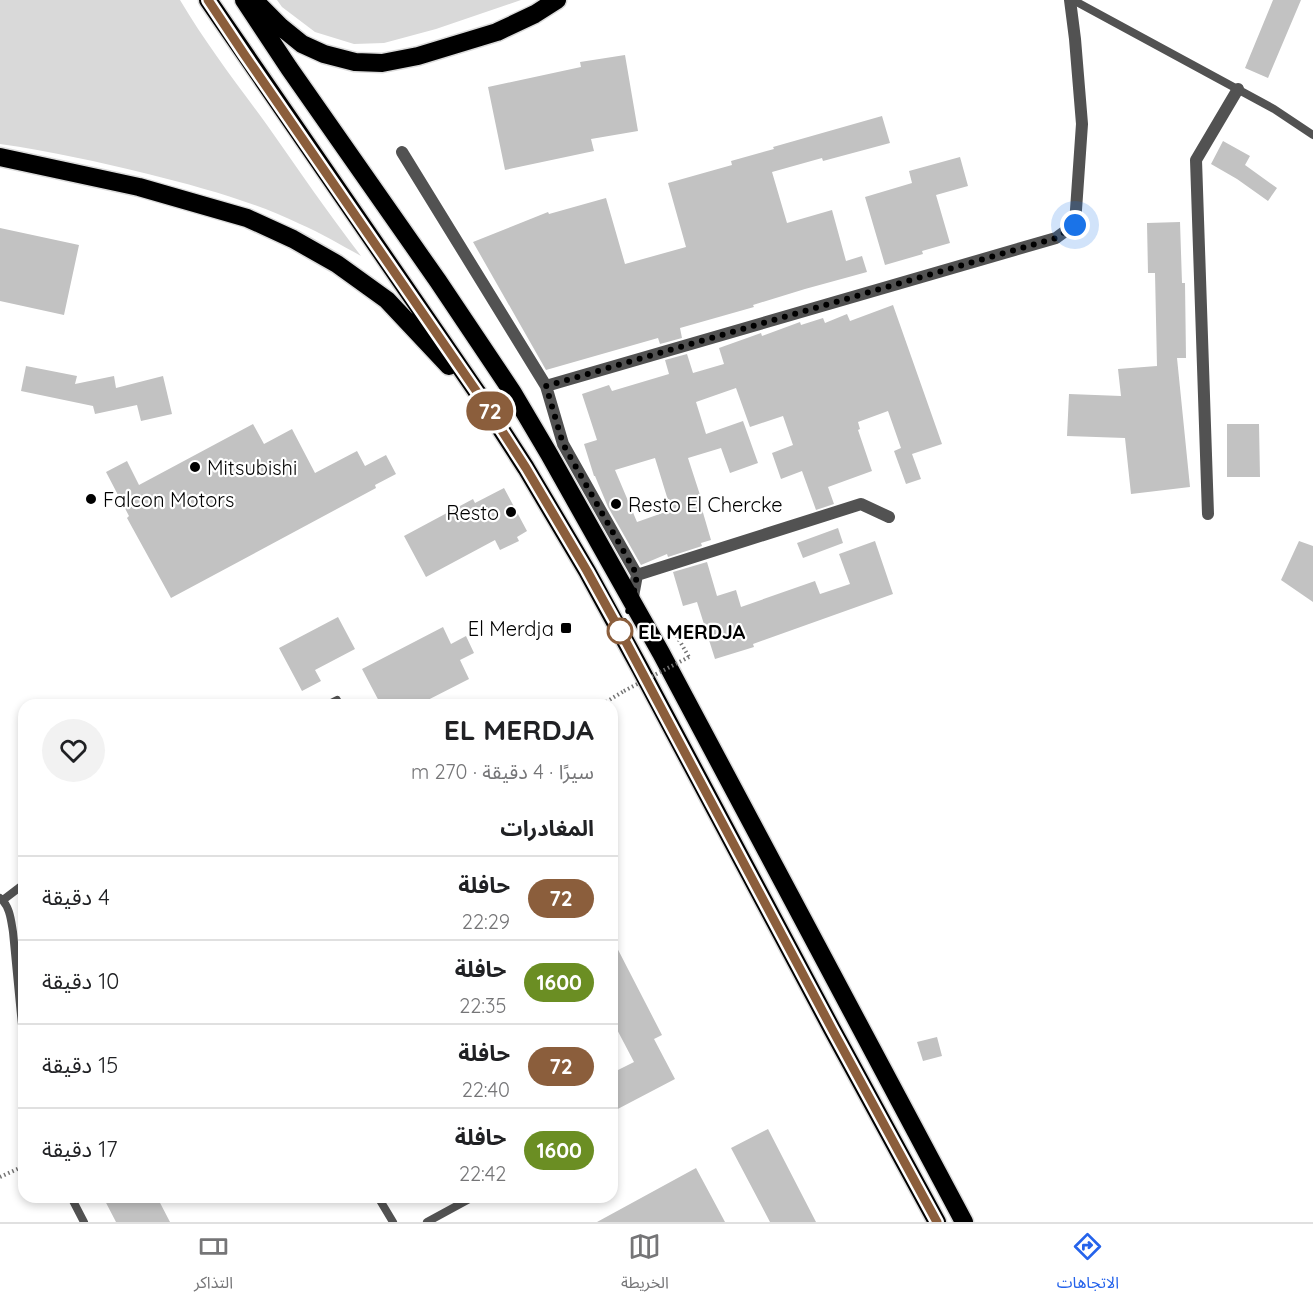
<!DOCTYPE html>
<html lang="ar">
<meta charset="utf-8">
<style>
:root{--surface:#fff;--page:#f2f2f2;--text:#202124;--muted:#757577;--line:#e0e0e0;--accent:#2563eb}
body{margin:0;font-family:Quicksand,"Noto Sans Arabic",sans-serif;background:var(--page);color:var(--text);direction:rtl;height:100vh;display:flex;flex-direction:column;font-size:22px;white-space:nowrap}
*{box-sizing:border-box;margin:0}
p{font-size:20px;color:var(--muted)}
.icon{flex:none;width:33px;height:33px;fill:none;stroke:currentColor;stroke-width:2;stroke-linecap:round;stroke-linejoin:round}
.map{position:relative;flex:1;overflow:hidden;direction:ltr}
.drawer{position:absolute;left:18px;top:699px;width:600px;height:504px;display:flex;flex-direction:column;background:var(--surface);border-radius:18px;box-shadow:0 3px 9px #0003;direction:rtl}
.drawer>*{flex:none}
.badge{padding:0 12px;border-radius:20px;font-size:21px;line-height:39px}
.you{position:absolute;width:30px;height:30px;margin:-15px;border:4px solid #fff;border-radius:50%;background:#1a73e8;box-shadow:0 0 0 9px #1a73e833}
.map>.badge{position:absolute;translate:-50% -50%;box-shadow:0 0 0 3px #fff}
h2{padding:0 24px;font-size:22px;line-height:54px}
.round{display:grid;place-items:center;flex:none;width:63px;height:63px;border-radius:32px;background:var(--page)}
.head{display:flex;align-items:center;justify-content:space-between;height:102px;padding:0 24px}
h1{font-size:28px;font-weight:700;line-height:45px}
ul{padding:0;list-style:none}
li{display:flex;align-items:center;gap:18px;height:84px;padding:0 24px;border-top:2px solid var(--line)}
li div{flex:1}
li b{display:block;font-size:22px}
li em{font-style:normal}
li .badge{min-width:66px;font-weight:700;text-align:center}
.tabs{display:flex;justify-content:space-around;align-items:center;height:84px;border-top:2px solid var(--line);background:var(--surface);font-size:16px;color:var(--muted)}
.tabs a{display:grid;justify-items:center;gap:3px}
.tabs .active{color:var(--accent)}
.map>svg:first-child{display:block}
.green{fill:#d9d9d9}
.building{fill:#c2c2c2;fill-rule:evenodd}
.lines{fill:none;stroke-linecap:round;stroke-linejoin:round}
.highway-casing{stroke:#dbdbdb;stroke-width:21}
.path{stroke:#747474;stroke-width:4;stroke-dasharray:1.5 3;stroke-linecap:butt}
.lane{stroke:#525252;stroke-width:8}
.street{stroke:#525252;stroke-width:12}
.highway{stroke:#000;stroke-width:18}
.path-bridge{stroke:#747474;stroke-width:4;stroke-dasharray:1.5 3;stroke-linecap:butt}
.line-casing{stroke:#fff;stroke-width:14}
.line{stroke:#8b5e3c;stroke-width:9}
.walk{stroke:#000;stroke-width:6;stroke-dasharray:0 10.8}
.poi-dot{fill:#000;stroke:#fff;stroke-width:2}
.stop-dot{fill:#fff;stroke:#8b5e3c;stroke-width:3}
.labels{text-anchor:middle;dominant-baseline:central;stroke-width:4.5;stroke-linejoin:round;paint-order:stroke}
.poi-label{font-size:20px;fill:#000;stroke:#fff;text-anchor:start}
.stop-label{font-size:20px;font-weight:bold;fill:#000;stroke:#fff;text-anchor:start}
</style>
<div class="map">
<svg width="1313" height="1222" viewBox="0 0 1313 1222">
<rect width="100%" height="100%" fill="#fff"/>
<path class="green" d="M0 0H180C206 44 237 84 267 125 298 169 328 213 361 256 341 245 321 233 300 224 252 201 200 187 148 174 99 162 50 151 0 144Z
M277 0H521L436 29 384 43 354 44 315 32 282 7Z"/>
<path class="building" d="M1273 0H1301L1268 78 1245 68Z
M625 55 638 131 591 139 594 151 505 170 488 87 581 67 580 62Z
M882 116 890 143 823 161 822 158 772 172 787 223 832 210 846 261 862 256 867 272 805 289 753 305 754 307 680 328 682 338 660 344 658 338 546 370 473 242 548 212 549 214 606 198 625 264 686 247 668 183 732 165 731 161 774 149 773 147Z
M1223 141 1250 156 1245 165 1277 188 1268 201 1237 179 1211 164Z
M960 157 968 186 936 195 950 243 922 251 923 254 885 265 865 197 912 183 909 171Z
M1180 222 1182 283H1185L1186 358H1177L1190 487 1131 494 1125 438 1067 436 1069 394 1121 396 1118 369 1157 366 1155 273H1148L1147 223Z
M0 228 79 245 64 315 0 301Z
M893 305 942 444 912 454 921 479 906 484 894 451 901 448 888 411 858 422 860 429 858 430 872 471 828 487 834 504 816 510 802 471 781 479 772 453 793 445 783 416 750 427 736 388 696 402 706 434 743 421 758 463 730 473 721 448 688 458 701 498 699 499 711 540 701 543 702 546 668 557 667 554 641 565 608 507 595 476H594L584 444 597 440 582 394 609 385 612 391 669 374 665 360 687 354 693 373 724 364 719 348 761 333 762 336 800 322 801 325 823 318 825 323 847 314 850 321ZM655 458 671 510 637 522 615 470Z
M26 366 77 376 75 384 114 376 116 388 163 376 172 414 141 421 137 405 95 414 93 406 21 391Z
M253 424 264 444 292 429 315 473 357 451 365 466 386 455 396 474 375 485 376 488 171 598 127 518 129 516 106 472 127 461 139 485Z
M1227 424H1259L1260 477H1227Z
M504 488 527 531 517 537 519 541 500 550 495 540 426 577 404 536 473 499 475 503Z
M838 528 843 543 803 558 797 543Z
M875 541 893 594 753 644 754 647 715 659 697 602 683 606 673 572 707 562 717 596 736 590 741 607 815 581 820 594 850 584 839 554Z
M1299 541 1313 546V602L1281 580Z
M338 617 355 649 315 670 321 681 302 691 279 648Z
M443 627 451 644 466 636 474 653 460 660 469 679 418 705H381L362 669Z
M612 938 662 1035 654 1039 675 1079 612 1112V1073L634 1062 612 1020Z
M937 1037 942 1056 923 1061 917 1042Z
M768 1129 816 1222H770L731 1148Z
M696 1168 725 1222H597Z
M103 1197H157L170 1222H116Z"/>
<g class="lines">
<defs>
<path id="highway" d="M208 0 477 392 526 468 587 571 640 668 832 1029 937 1222
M244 0 289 68 438 281 513 393 549 454 661 653 964 1222
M254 0 281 27 302 44 324 54 355 62 382 63 418 56 497 32 535 14 557 0
M0 157 139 187 247 218 293 239 337 264 387 300 449 366"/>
</defs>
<use href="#highway" class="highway-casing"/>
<path class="path" d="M672 628 689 657
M606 702 624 691
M0 1177 24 1166"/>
<path class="lane" d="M1073 0 1274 109 1313 135
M327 705 337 700 339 705
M0 898C10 906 11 920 13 932L24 1046
M3 900 24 884
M71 1197 84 1222
M378 1197 393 1222
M427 1222 473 1197"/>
<path class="street" d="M402 152 546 386 563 444 637 575 632 602
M546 386 1056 238 1075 224 1082 124 1075 39 1070 0
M1208 514 1196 160 1238 89
M637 575 861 504 889 517"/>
<use href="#highway" class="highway"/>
<path class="path-bridge" d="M624 691 689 657"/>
</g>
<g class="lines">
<defs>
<path id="line" d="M208 0 244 54 477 392 526 468 587 571 619 629 832 1029 937 1222"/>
</defs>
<use href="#line" class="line-casing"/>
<use href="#line" class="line"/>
<path class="walk" d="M620 631 632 602 637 575 563 444 546 386 1056 238 1075 225"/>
</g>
<g class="poi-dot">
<circle cx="195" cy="467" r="6"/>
<circle cx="91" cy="499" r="6"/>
<circle cx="616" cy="504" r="6"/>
<circle cx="511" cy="512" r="6"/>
<rect x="560" y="622" width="12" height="12" rx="3"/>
</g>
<circle class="stop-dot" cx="620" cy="631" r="12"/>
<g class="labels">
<g class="poi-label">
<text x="207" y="467">Mitsubishi</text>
<text x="103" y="499">Falcon Motors</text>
<text x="628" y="504">Resto El Chercke</text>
<text x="499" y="512" text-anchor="end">Resto</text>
<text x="554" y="628" text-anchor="end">El Merdja</text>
</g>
<g class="stop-label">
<text x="638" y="631">EL MERDJA</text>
</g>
</g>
</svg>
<div class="you" style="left:1075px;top:225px"></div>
<b class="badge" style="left:490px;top:411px;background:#8b5e3c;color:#fff">72</b>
<section class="drawer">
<div class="head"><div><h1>EL MERDJA</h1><p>سيرًا · 4 دقيقة · 270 m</p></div><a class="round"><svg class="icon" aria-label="heart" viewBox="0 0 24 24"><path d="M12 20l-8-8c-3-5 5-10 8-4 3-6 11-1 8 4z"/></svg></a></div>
<h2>المغادرات</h2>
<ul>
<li><span class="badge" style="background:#8b5e3c;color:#fff">72</span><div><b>حافلة</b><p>22:29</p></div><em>4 دقيقة</em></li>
<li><span class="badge" style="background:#6b8e23;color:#fff">1600</span><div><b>حافلة</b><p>22:35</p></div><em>10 دقيقة</em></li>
<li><span class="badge" style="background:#8b5e3c;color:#fff">72</span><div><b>حافلة</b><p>22:40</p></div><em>15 دقيقة</em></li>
<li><span class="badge" style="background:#6b8e23;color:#fff">1600</span><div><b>حافلة</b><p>22:42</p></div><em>17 دقيقة</em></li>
</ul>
</section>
</div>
<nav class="tabs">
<a class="active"><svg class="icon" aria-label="directions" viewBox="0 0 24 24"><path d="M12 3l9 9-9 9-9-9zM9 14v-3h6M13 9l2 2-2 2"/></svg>الاتجاهات</a>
<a><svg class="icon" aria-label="map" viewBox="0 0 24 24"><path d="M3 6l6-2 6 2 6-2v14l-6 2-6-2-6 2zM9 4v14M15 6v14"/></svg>الخريطة</a>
<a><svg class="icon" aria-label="tickets" viewBox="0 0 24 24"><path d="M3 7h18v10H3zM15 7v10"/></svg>التذاكر</a>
</nav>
